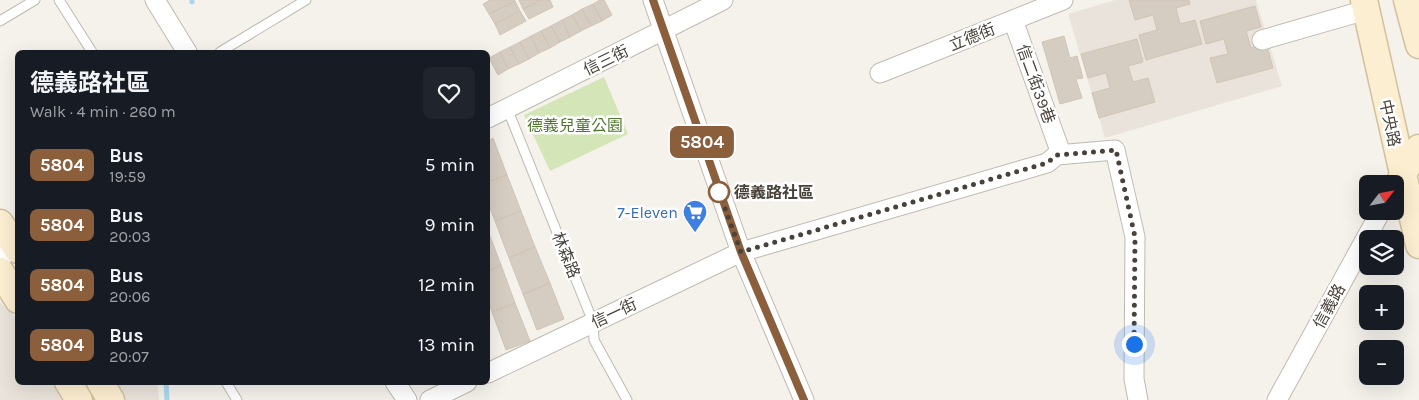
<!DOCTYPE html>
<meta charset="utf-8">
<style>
:root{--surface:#171b24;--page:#20242c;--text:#f1f3f6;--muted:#9ea1a6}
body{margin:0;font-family:Karla,"Noto Sans TC",sans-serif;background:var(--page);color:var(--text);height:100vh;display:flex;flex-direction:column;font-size:19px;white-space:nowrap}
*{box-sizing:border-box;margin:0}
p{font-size:16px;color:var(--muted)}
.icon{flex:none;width:28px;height:28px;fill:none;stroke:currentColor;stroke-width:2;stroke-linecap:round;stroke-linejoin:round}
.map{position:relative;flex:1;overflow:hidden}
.details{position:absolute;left:15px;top:50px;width:475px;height:335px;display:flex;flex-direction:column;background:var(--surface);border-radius:8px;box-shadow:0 5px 20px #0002}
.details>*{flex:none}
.badge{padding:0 10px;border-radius:8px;font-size:18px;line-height:32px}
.needle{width:32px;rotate:58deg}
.controls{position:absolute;left:1359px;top:175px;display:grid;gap:10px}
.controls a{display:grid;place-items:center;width:45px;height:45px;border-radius:8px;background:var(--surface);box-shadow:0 5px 20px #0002;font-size:25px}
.you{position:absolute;width:25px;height:25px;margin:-12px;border:4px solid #fff;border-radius:50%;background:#1a73e8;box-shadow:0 0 0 8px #1a73e833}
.map>.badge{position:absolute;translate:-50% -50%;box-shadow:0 0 0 2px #fff}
.round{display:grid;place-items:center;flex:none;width:52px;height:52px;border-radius:8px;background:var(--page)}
.headline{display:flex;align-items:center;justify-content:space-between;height:85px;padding:0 15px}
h1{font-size:24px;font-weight:700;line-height:38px}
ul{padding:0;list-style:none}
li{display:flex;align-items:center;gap:15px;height:60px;padding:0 15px}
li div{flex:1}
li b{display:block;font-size:19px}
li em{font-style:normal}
li .badge{min-width:55px;font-weight:700;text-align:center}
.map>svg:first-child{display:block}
.residential{fill:#e9e3db}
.green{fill:#d4e6b8}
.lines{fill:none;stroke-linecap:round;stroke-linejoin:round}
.stream{stroke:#add7ed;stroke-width:5}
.building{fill:#d6cdc2;stroke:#d1c4b6}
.lane-casing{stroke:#c0b9af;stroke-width:11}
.street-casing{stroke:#c0b9af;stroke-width:21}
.secondary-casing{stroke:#d2c19f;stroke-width:29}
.lane{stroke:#fff;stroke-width:9}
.street{stroke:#fff;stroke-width:19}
.secondary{stroke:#fceed0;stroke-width:26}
.line-casing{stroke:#fff;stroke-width:11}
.line{stroke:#8b5e3c;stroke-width:8}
.walk{stroke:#49423a;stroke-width:5;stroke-dasharray:0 9}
.stop-dot{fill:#fff;stroke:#8b5e3c;stroke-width:2.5}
.labels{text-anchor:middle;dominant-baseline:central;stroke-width:5;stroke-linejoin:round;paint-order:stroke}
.street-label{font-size:16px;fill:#49423a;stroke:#fff}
.park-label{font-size:16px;fill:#50792f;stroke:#fff}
.stop-label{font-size:16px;font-weight:bold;fill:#49423a;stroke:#fff;text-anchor:start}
.shop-label{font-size:16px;fill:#366cbe;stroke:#fff;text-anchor:end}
</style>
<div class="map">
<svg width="1419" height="400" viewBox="0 0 1419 400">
<rect width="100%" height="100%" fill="#f5f2ec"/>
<path class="residential" d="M1115 0H1256L1282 86 1105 138 1068 14Z
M0 302 17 319 18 382 59 383 70 400H0Z
M113 383H157L159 400H124Z"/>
<path class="green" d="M604 77 628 134 550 171 524 115Z"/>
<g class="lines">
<path class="stream" d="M192 2V0
M166 382 167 400"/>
</g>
<path class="building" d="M490 0H514L515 1 489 14 483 4Z
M519 0H541L523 9Z
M541 0H550L553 7 529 19 523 9Z
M600 0H604L612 15 602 21 593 4Z
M1129 0H1189L1190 4 1176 8 1180 24 1195 20 1202 44 1146 60 1139 35 1157 30 1153 15 1135 20Z
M515 1 520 11 495 24 489 14Z
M593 4 602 21 591 26 582 9Z
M1255 6 1261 27 1246 31 1251 48 1266 43 1273 68 1217 83 1210 58 1228 54 1224 39 1206 44 1200 21Z
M582 9 591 26 581 31 572 15Z
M520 11 526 21 500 35 495 24Z
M572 15 581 31 570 37 562 20Z
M562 20 570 37 560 42 551 26Z
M551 26 560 42 550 48 541 31Z
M541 31 550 48 539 53 531 36Z
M531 36 539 53 529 59 520 42Z
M1064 36 1070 58 1077 56 1083 78 1076 79 1082 98 1060 104 1042 42Z
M1137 39 1143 62 1128 66 1133 82 1148 78 1155 102 1099 118 1092 93 1110 88 1106 73 1088 78 1081 54Z
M520 42 529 59 519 64 510 47Z
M510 47 519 64 508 69 500 52Z
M500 52 508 69 498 75 489 58Z
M493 138 507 175 488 182V141Z
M507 175 521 211 495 221 488 203V182Z
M521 211 535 247 509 258 495 221Z
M488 231 501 265 488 271Z
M535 247 550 283 523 294 509 258Z
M501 265 515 303 492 312 488 302V271Z
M550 283 564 319 537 330 523 294Z
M515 303 530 341 506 350 492 312Z"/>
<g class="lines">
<defs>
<path id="lane" d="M59 0 92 52
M0 21 35 0
M220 52 306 0
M507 108 593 322 594 340 627 400
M226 382 237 400"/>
<path id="street" d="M155 0 187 52
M653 0 741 252 804 400
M1262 40 1366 10
M880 73 1063 0
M488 118 723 0
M1057 155 1115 150 1135 237 1134 379 1138 400
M0 258 15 245
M488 373 741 252 1047 163 1057 155 1059 148 1013 20
M395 382 407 400
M430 400 467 382
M1277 400 1381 211"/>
<path id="secondary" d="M1364 0 1419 245
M1407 0 1419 45
M1402 175 1419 148
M0 223 18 250
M0 271 18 300
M68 382 79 400
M100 382 111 400"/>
</defs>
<use href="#lane" class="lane-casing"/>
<use href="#street" class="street-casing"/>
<use href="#secondary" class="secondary-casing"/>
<use href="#lane" class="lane"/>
<use href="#street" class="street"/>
<use href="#secondary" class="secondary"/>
</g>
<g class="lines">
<defs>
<path id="line" d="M653 0 741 252 804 400"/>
</defs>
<use href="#line" class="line-casing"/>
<use href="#line" class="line"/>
<path class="walk" d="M719 192 741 252 1047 163 1057 155 1116 150 1135 237 1134 344"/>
</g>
<defs>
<symbol id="supermarket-pin" viewBox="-11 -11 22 30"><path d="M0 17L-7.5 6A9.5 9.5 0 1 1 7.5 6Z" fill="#3f7fe0" stroke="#fff"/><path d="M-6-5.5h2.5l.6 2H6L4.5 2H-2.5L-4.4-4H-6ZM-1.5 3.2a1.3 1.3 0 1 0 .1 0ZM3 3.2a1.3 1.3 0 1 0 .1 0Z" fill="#fff"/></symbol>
</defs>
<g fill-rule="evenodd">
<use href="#supermarket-pin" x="681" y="198" width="28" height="38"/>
</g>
<circle class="stop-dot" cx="719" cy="192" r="10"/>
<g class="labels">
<g class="street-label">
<text transform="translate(972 37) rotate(-22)">立德街</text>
<text transform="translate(606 60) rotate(-26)">信三街</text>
<text transform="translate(1036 84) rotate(70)">信二街39巷</text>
<text transform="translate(1390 123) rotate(78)">中央路</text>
<text transform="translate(566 255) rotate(68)">林森路</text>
<text transform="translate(1329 306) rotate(-61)">信義路</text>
<text transform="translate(614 313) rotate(-25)">信一街</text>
</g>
<g class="park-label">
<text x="575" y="125">德義兒童公園</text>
</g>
<g class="stop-label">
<text x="734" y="192">德義路社區</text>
</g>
<g class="shop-label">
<text x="678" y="212">7-Eleven</text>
</g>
</g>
</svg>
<div class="controls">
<a><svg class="needle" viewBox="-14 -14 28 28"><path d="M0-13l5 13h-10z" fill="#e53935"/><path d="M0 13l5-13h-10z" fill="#9ea1a6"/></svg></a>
<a><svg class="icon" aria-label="layers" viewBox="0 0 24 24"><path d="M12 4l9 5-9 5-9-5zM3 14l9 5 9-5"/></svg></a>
<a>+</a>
<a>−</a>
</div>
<div class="you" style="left:1134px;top:344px"></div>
<b class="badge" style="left:702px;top:142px;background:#8b5e3c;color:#fff">5804</b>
<section class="details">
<div class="headline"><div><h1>德義路社區</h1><p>Walk · 4 min · 260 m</p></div><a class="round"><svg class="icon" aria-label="heart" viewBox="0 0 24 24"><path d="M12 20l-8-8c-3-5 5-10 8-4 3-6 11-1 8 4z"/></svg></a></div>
<ul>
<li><span class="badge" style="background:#8b5e3c;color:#fff">5804</span><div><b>Bus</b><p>19:59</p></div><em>5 min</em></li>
<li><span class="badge" style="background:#8b5e3c;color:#fff">5804</span><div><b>Bus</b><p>20:03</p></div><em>9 min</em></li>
<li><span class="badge" style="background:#8b5e3c;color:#fff">5804</span><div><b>Bus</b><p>20:06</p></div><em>12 min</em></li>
<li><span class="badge" style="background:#8b5e3c;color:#fff">5804</span><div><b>Bus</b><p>20:07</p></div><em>13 min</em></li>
</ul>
</section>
</div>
